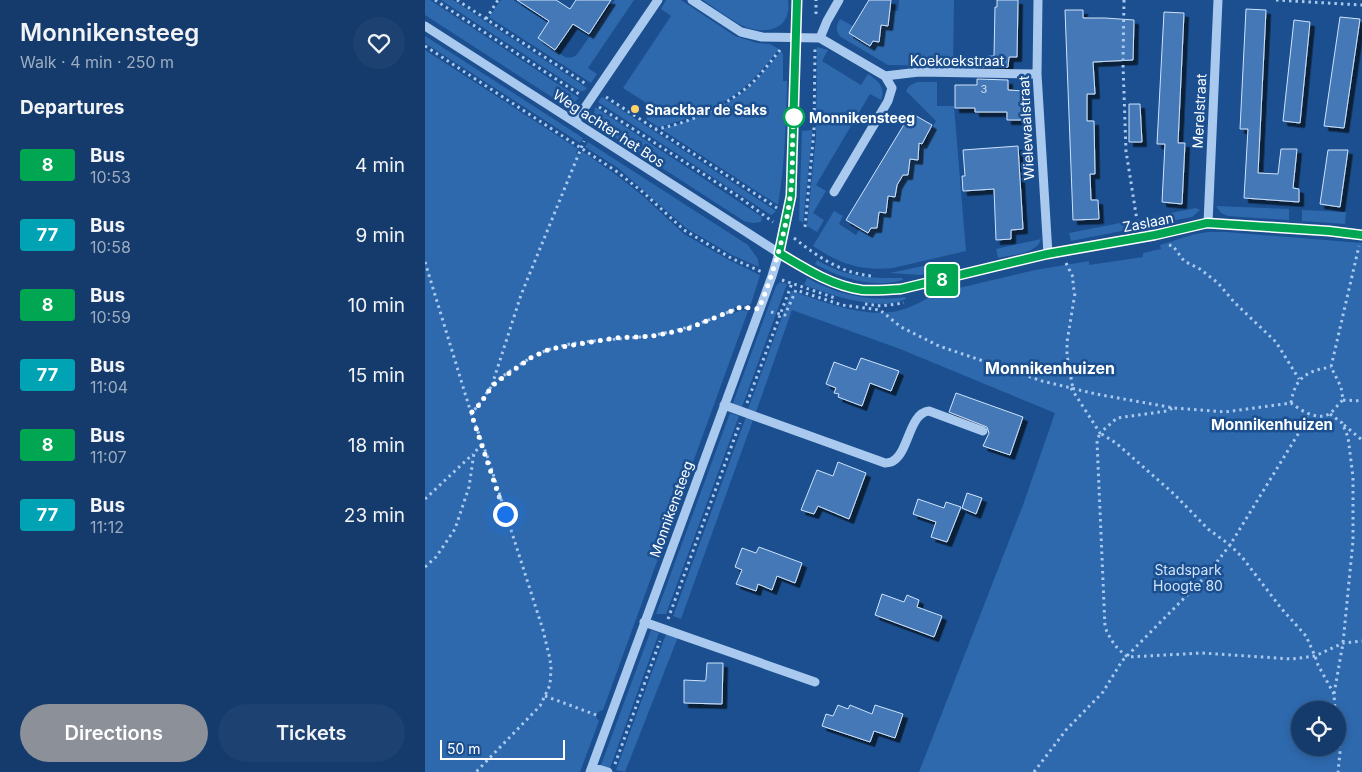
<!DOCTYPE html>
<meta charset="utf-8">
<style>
:root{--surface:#143b6b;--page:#1d4271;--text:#f1f3f6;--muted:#9dadc1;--line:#33557e;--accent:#8c9099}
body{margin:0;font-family:Inter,sans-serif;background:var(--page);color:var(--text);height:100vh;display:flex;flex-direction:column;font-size:19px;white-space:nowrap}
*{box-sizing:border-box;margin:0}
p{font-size:16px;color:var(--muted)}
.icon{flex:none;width:28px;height:28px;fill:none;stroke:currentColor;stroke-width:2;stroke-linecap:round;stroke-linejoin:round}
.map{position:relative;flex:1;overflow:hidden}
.panel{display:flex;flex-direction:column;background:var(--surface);width:425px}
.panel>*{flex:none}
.badge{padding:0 10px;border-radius:4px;font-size:18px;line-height:32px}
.fabs{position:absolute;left:866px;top:701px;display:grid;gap:10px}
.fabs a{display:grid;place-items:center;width:55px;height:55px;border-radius:50%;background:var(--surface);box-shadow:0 2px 8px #0003,0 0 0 1px var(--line);font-size:25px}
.scale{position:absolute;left:15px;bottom:12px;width:125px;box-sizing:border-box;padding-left:5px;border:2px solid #fff;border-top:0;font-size:14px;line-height:18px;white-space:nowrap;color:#fff;-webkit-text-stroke:4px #1b4f8f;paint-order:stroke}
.you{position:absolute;width:25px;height:25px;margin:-12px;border:4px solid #fff;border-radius:50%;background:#1a73e8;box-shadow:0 0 0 8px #1a73e833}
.map>.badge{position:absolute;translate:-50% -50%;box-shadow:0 0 0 2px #fff}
h2{padding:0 20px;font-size:19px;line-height:45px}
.round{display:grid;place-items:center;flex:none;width:52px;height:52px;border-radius:26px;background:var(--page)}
.headline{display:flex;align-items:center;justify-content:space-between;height:85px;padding:0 20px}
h1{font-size:24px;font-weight:600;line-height:38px}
.button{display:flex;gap:10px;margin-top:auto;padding:10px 20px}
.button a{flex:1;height:58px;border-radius:30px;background:var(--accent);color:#fff;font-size:20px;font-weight:600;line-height:58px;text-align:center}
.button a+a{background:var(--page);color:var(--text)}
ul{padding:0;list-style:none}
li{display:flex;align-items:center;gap:15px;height:70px;padding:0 20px}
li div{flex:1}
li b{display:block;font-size:19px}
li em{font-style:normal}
li .badge{min-width:55px;font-weight:700;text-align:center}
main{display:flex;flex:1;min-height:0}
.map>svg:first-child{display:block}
.green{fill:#2e69ad;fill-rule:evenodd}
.building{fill:#4478b7;stroke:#cfe3fa;filter:url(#shadow)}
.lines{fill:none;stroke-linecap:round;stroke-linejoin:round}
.path{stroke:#a9c9ee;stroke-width:3;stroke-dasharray:2.5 4;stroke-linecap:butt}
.minor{stroke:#a9c9ee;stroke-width:9}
.line-casing{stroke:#fff;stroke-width:11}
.line{stroke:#00a651;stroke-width:8}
.walk{stroke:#fff;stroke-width:5;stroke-dasharray:0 9}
.poi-dot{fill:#ffd166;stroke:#1b4f8f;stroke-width:2}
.stop-dot{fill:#fff;stroke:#00a651;stroke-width:2.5}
.labels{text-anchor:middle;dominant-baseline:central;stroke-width:5;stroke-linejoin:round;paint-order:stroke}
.number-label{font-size:11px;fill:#d0dded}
.street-label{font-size:14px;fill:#fff;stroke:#1b4f8f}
.poi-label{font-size:14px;font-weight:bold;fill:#fff;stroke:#1b4f8f;text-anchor:start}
.stop-label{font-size:14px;font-weight:bold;fill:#fff;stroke:#1b4f8f;text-anchor:start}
.park-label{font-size:14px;fill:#cfe3fa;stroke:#1b4f8f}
.neighbourhood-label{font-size:15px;font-weight:bold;fill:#fff;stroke:#1b4f8f}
.quarter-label{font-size:16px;font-weight:bold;fill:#fff;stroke:#1b4f8f}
</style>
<main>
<section class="panel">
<div class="headline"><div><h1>Monnikensteeg</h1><p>Walk · 4 min · 250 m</p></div><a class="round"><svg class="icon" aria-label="heart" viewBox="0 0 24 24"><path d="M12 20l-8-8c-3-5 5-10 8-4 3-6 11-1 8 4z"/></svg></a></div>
<h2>Departures</h2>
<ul>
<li><span class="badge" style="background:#00a651;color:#fff">8</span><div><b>Bus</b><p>10:53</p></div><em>4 min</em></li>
<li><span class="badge" style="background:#00a3b4;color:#fff">77</span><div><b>Bus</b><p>10:58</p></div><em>9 min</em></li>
<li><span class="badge" style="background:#00a651;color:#fff">8</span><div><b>Bus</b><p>10:59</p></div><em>10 min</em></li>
<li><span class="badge" style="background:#00a3b4;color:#fff">77</span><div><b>Bus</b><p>11:04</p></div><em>15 min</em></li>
<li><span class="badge" style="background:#00a651;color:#fff">8</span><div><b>Bus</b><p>11:07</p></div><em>18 min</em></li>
<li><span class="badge" style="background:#00a3b4;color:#fff">77</span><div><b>Bus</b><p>11:12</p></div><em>23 min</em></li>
</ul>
<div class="button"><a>Directions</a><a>Tickets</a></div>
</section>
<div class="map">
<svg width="937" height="772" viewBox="0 0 937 772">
<defs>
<filter id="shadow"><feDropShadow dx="4.5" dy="4.5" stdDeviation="0" flood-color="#0009"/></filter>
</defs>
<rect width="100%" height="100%" fill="#1b4f8f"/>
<path class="green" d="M0 0H5L154 98 148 103H136L0 15Z
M16 0H28L162 88 159 91H155Z
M76 0H88L123 23 113 39 140 57C146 58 149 58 153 53L190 0H209L163 68 172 74 166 83 64 17Z
M241 0H256L310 36 332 43 345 44 354 49C345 60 336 72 326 81 301 105 266 119 233 127L221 119 229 108 198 88 246 16 236 9Z
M278 0H363C363 4 364 8 363 12 358 35 330 33 314 24 302 17 290 8 278 0Z
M474 0H529L528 66 463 65 416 37C410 31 411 26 415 19L428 26 424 33 445 46 449 41 454 42 456 29 458 26 464 27 465 14 467 10 473 11Z
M0 36 158 138 155 143 0 43Z
M392 47 403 50 397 61 436 85 443 74C453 81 461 87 456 100L445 94 391 185 401 191 388 213 399 220 392 232 382 226 391 136Z
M0 50 153 149 151 153 155 156 157 151 190 174 218 196 259 234 304 260 335 275 326 304 309 308V313L316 310 323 311 178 710 173 712 171 717 174 721 155 772H0Z
M356 51 358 54V81H362C361 123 360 164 353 205L236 129C265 121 295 110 318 92 333 80 344 65 356 51Z
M492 82H512V106H529L541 251 468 268C435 271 415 264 388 246L409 211 418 216 414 224 431 235 435 229 443 234 446 228 452 229 456 213H462L465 198H471L472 186 478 176H484L485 164 488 160H493L495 149 497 145H502L504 133 511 121 481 91 484 86Z
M177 97 351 211 347 215H346L173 102Z
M170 107 337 217 336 222 328 223 319 221 172 126 168 119Z
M387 130V135L378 223 374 220 377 131Z
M163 142 323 245 333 259 334 267 307 255 261 228 193 168 160 147Z
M791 206 864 209V220L803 216 796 213Z
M771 208 775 210 767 217 731 224 730 216Z
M877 210 921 212 920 224 877 221Z
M705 221 707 229 646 241 644 233Z
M783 232H802L937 243V772H494L598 505 630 413 475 349 367 310 331 412 323 409 366 292 367 291C399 302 446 321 479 309 493 305 504 296 517 292L610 270 664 261V265L718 257V253L736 249 735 245 770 234ZM875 710H912V748H875Z
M616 239C612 254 587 255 573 258L571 249Z
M392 260C423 278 443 278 477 278L478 280C448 289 416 278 390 264Z
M512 263 514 272 495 275 465 273Z
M382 278C413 295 445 302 480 297L481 299C453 312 407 295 379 285Z
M355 282 362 284 317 407 308 403 351 286Z
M305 413 314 416 241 614H231Z
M321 417 328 420 256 619 248 616Z
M226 630 234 633 185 768 176 765Z
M241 634 253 637 200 772 191 770Z"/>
<path class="building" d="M92 0H131L145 9 151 0H186L164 34 148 24 130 50 113 38 124 21Z
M444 0H466L463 26 456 25 454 42 448 41 445 46 424 33Z
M572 0H593L592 57H584L583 67H552V57L569 56 570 7H572Z
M821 9 841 10 833 173 853 174 856 149H872L868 188 874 189V202L819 198 823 129H815Z
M640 10H658V18H680L709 20 708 60 668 62 670 94H662V121H669L670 174H665L666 200H673L674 219 648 220Z
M739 12 759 13 753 143H760L757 204 737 202 740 144H732Z
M915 17 935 19 919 128 899 126Z
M869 20 885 22 875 123 858 121Z
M552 79 583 80V90L599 91V120H582V112H550V108H530V85H552Z
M704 104H715L717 142H704Z
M486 113 507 125 497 144 494 143 493 160 485 159 483 175H478L472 185 470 197 463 196 461 213 454 212 452 228H446L443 233 421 220Z
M593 146 598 229 586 230V239L571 240 569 189 538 191 537 176H540L538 150Z
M903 150H923L915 207 895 204Z
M436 358 474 371 466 391 445 383 437 406 413 397 414 394 409 393 411 388 401 384 409 362 431 370Z
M531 393 598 417 585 455 558 446 564 433 562 427 524 412Z
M413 462 441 473 424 519 393 506 389 514 376 510 392 470 408 476Z
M542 493 557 498 551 514 537 508Z
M493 499 519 508 521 502 536 507 522 542 506 537 511 522 488 514Z
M334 547 377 563 370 583 352 576 347 590 333 584 331 591 311 584 317 570 310 567 317 548 331 553Z
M457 594 479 602 482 595 494 600 492 607 517 616 509 637 450 615Z
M282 663H298L297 704 259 703V680L280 681 281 679Z
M413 705 423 709 425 705 447 714 450 705 478 714 470 738 449 731 445 742 397 726 401 714 408 716Z"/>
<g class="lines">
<path class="path" d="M10 0 154 94
M32 0 161 84
M699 0 698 64 701 151 713 227
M851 0 937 5
M391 14V0
M61 19 73 0
M0 46 191 171 219 193 259 230 306 258 337 272
M181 97 352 208
M174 107 314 197 348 222
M230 129C262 125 304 104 327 83 337 73 346 61 355 50
M380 227 389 130 390 48
M369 238C393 257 416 273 447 276
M744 245 748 246 759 261 775 269 793 283 809 302 851 342 874 379
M0 262 46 413C56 404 59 395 67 386 77 375 94 365 107 357 142 337 190 342 229 335 260 330 287 319 316 307L323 308
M641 263 648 277V286L650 293 642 342V355L648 389
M357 280 410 298
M440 304 456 306 479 303
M346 312 360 315 371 290 417 305 455 310 476 327 514 346 617 381 671 394 749 408 800 412 866 403C875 410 892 421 904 414 909 411 913 404 918 400L916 387 906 367 934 246
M67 385 96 295 159 141
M646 388 675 433 692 418 742 411 748 408
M918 400 937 401
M322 403 367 283
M866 403C870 377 882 371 906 367
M46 413 64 461 118 630 125 659 126 669 125 685 115 706 51 772
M905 414 917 423 923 437 928 477V541L918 643 909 694 910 710
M919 425 937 440
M0 499 48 454
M0 567 11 557 30 529 44 487 49 453 57 444
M243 619 315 423
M909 694 893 665 890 656 881 636 856 608 817 557 805 545 783 529 749 494 691 443 675 433 672 441 680 627C685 639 691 649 703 657L777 653 867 659 890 656 918 643 937 641
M120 696 174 716
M912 732 915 753 913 772
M190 764 235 641
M609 772 641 730 678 692 697 661 781 576 805 545 878 426 883 414"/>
<path class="minor" d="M267 0 316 32 337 37 395 38 460 76 494 72 612 74
M613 0 612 74 623 254
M0 26 354 253C379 268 407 286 437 290 450 291 463 290 476 289L623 254 730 235 783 223 904 231 937 235
M395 38 402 21 414 0
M150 122 233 0
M409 192 463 101 467 88 460 76
M783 223 793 0
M299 405 460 463C461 463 468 462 468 461 484 452 484 413 504 411L558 431
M219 622 390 682
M167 767 183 772
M165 772 347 276 354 253 366 196 372 0"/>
</g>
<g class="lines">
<defs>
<path id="line" d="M372 0 366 196 354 253C379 268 407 286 437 290 450 291 463 290 476 289L622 254 730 235 782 223 904 231 937 235"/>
</defs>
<use href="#line" class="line-casing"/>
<use href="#line" class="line"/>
<path class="walk" d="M80 514 46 413 55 404 67 386 76 379 107 357 125 349 190 338 228 336 262 329 316 307 334 309C348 273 360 236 365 198 369 171 366 144 369 117"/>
</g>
<circle class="poi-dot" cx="210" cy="109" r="5"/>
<circle class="stop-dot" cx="369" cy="117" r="10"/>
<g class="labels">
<g class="number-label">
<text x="559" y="89">3</text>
</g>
<g class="street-label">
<text x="532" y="60">Koekoekstraat</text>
<text transform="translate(774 111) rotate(-87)">Merelstraat</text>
<text transform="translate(184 128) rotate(33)">Weg achter het Bos</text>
<text transform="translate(601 128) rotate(-93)">Wielewaalstraat</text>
<text transform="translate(723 222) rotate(-11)">Zaslaan</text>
<text transform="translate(246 509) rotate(-70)">Monnikensteeg</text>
</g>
<g class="poi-label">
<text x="220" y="109">Snackbar de Saks</text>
</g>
<g class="stop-label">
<text x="384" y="117">Monnikensteeg</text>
</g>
<g class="park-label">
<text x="763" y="569">Stadspark<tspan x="763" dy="16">Hoogte 80</tspan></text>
</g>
<g class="neighbourhood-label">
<text x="847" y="424">Monnikenhuizen</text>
</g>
<g class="quarter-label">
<text x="625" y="368">Monnikenhuizen</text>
</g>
</g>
</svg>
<div class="fabs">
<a><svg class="icon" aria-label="locate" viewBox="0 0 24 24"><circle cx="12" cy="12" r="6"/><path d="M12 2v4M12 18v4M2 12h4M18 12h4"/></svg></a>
</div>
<div class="scale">50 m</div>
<div class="you" style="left:80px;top:514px"></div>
<b class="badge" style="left:517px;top:280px;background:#00a651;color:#fff">8</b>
</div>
</main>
